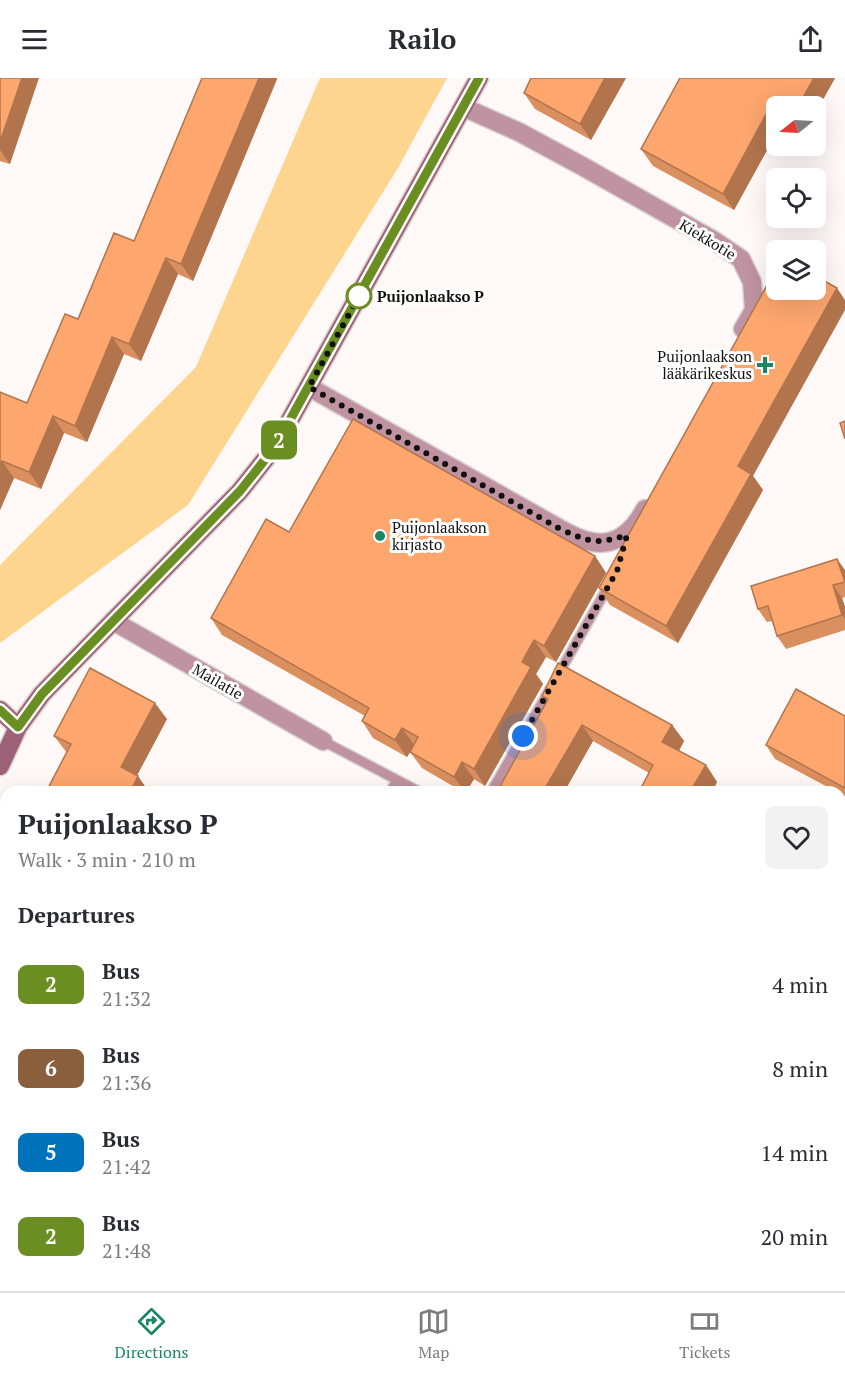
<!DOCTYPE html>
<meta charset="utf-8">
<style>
:root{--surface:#fff;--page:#f2f2f3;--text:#2b2b33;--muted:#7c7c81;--line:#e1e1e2;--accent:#1a8663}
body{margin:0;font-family:"PT Serif",serif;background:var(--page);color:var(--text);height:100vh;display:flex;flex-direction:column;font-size:22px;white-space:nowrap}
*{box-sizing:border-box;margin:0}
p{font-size:20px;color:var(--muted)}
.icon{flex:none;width:33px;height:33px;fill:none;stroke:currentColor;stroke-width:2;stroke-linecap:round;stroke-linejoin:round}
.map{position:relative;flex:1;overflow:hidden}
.panel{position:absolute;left:0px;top:708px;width:846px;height:506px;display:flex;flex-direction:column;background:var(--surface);border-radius:18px 18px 0 0;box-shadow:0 6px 24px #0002}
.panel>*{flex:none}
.badge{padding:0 12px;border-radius:9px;font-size:21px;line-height:39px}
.needle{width:39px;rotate:252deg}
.buttons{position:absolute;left:766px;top:18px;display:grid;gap:12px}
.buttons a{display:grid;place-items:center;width:60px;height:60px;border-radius:9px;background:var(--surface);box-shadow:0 6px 24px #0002;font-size:30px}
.you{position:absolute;width:30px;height:30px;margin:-15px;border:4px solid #fff;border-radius:50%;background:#1a73e8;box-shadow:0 0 0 9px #1a73e833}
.map>.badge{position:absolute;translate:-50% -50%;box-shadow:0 0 0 3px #fff}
h2{padding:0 18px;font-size:22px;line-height:54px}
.round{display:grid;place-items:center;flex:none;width:63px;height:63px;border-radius:9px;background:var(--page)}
.headline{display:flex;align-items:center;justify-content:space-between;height:102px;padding:0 18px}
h1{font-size:28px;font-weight:800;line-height:45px}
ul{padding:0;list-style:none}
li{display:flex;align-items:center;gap:18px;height:84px;padding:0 18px}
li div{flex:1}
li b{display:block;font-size:22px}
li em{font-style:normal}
li .badge{min-width:66px;font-weight:700;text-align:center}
header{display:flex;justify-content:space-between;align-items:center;height:78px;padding:0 18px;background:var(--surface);font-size:27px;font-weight:800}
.tab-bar{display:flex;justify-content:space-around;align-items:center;height:84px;border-top:2px solid var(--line);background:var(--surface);font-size:16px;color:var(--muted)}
.tab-bar a{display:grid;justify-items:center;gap:3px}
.tab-bar .active{color:var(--accent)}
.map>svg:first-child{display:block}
.green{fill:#fdd58e}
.water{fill:#de95da;stroke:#a16d9d;stroke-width:1.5}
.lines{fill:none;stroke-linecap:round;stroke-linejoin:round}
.lane-casing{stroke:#d8d3d2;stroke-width:12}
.street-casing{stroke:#d8d3d2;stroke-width:21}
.secondary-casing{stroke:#d8d3d2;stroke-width:21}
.lane{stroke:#bf93a1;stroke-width:9}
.street{stroke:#bf93a1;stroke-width:18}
.secondary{stroke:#9f6177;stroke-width:18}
.wall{fill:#da8f5f}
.shaded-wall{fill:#b1744d}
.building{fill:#fda66e;stroke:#b1744d;stroke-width:1.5}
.line-casing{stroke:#fff;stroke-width:14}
.line{stroke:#6b8e23;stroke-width:9}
.walk{stroke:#131110;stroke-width:6;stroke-dasharray:0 10.8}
.stop-dot{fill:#fff;stroke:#6b8e23;stroke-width:3}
.poi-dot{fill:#1a8663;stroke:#fff;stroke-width:2}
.labels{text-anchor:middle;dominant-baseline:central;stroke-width:6;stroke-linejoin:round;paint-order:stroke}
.street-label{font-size:15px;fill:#131110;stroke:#fff}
.stop-label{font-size:15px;font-weight:bold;fill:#131110;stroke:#fff;text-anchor:start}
.poi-label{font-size:15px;fill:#131110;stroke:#fff;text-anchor:end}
</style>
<header><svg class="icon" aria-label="menu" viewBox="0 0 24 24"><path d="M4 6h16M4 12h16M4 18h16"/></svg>Railo<svg class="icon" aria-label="share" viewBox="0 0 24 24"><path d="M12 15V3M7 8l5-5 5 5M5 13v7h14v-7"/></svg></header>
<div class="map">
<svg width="845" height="1213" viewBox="0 0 845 1213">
<rect width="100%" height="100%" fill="#fef8f7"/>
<path class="green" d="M320 0H447L398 90 188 427 0 565V487L196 289Z
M255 1208H305L302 1213H252Z"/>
<path class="water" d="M845 894V1213H302L305 1208H840V898Z"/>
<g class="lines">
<defs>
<path id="lane" d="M558 597 609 507
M323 663 420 714
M390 714 397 702
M491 714 550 611
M0 1136 6 1125"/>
<path id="street" d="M463 29 519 54 582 88 713 162 741 181 752 204 754 232 743 251
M309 309 562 452C570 456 579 461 588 463 615 471 634 452 645 431
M113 543 323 663"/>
<path id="secondary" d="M0 632 18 649
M0 688 18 649 42 616 240 413 275 369 479 0"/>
</defs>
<use href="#lane" class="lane-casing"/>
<use href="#street" class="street-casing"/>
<use href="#secondary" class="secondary-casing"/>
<use href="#lane" class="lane"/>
<use href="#street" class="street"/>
<use href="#secondary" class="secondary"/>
</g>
<path class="wall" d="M0 0 10 86 0 83Z
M626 0 591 62 535 31 524 15Z
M680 0H835L816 34 777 28V54L734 132 653 88 641 71Z
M277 1 193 203 178 196 141 283 124 276 87 364 64 355 41 411 14 400 0 432V315L27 325 78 241 134 163Z
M753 398 763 412 678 565 610 527 599 510Z
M289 454 595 478 606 495 556 584 546 579 536 596 543 606 485 708 474 701 466 714H463L422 690 410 674 407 679 373 660 362 643 365 638 222 557 211 540Z
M845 492V519L842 520 845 529V552L786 571 777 558 772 543 767 544 758 531Z
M542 618 672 647 684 663 679 673 706 687 717 704 712 714H639L649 695 593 663 564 714H497L546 625Z
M845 638V718L840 715V714H837L775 681 766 667Z
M167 641 137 697 67 675 54 658Z
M6 881V965L0 962V892Z"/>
<path class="shaded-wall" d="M22 0H39L10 86 0 72V64Z
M259 0H277V1L193 203 181 186Z
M605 0H626L591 62 580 46Z
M814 0H835L816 34V28H798Z
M770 29 777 39V54L734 132 723 116Z
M166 180 178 196 141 283 129 266Z
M837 210 845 222V232L753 398 763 412 678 565 666 548 738 388Z
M112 259 124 276 87 364 75 348Z
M53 338 64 355 41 411 29 394Z
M2 383 14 400 0 432V387Z
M595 478 606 495 556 584 544 568Z
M837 481 845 492V504Z
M833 507 842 520 845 529V541L842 537Z
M534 562 546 579 536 596 543 606 485 708 474 691 522 584Z
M155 625 167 641 133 705 121 689Z
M582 647 593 663 564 714H543Z
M672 647 684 663 674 681 662 664Z
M402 650 414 667 407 679 395 662Z
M462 684 474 701 466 714H465L454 699Z
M706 687 717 704 712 714H690Z
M138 698 149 714H130Z
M840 740 845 747V751L840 760Z"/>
<path class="building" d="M0 0H22L0 64Z
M202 0H259L181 186 166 180 129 266 112 259 75 348 53 338 29 394 2 383 0 387V314L27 325 65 236 78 241 114 155 134 163Z
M531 0H605L580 46 524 15Z
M680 0H814L798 28H777V33L770 29 723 116 641 71Z
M777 189V212H816V198L837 210 738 388 751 396 666 548 599 510Z
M353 341 595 478 544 568 534 562 522 584 531 589 474 691 462 684 454 699 410 674 418 659 402 650 395 662 362 643 369 630 211 540 266 441 289 454Z
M845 343V361L840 345Z
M837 481 845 504 833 507 842 537 777 558 768 528 758 531 751 508Z
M558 585 672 647 662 664 706 687 690 714H639L653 687 582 647 543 714H497L548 621 542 618Z
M90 590 155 625 121 689 138 698 130 714H46L71 666 54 658Z
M796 611 845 638V710L766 667Z
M6 881V955L0 952V892Z"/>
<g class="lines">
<defs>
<path id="line" d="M0 632 18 649 42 616 240 413 275 369 479 0"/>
</defs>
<use href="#line" class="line-casing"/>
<use href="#line" class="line"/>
<path class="walk" d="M359 218 364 209 309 309 562 452C591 464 596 467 627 457L617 493 523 658"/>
</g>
<circle class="stop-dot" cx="359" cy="218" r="12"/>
<g class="poi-dot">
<path d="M762 278h6v6h6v6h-6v6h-6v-6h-6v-6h6z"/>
<circle cx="380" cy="458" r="6"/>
</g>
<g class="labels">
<g class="street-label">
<text transform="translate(708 161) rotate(31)">Kiekkotie</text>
<text transform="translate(218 603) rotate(30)">Mailatie</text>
</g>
<g class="stop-label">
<text x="377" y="218">Puijonlaakso P</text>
</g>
<g class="poi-label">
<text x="752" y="278">Puijonlaakson<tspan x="752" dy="17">lääkärikeskus</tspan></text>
<text x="392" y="449" text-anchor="start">Puijonlaakson<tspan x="392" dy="17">kirjasto</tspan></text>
</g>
</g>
</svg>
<div class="buttons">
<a><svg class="needle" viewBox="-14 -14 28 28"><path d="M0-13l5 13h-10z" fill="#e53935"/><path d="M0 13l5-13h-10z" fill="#7c7c81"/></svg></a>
<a><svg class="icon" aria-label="locate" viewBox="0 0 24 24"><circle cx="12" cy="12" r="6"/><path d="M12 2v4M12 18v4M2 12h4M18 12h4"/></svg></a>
<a><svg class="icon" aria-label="layers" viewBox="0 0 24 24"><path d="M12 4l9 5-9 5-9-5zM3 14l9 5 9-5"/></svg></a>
</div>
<div class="you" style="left:523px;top:658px"></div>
<b class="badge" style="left:279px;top:362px;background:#6b8e23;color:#fff">2</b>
<section class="panel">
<div class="headline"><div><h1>Puijonlaakso P</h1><p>Walk · 3 min · 210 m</p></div><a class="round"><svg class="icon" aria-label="heart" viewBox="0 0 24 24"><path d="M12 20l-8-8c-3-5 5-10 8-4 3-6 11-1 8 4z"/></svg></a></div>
<h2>Departures</h2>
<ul>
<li><span class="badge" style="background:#6b8e23;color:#fff">2</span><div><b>Bus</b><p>21:32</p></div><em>4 min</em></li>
<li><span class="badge" style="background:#8b5e3c;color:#fff">6</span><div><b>Bus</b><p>21:36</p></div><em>8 min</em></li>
<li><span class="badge" style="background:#0072bc;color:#fff">5</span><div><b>Bus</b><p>21:42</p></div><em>14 min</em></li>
<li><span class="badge" style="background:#6b8e23;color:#fff">2</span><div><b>Bus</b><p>21:48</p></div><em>20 min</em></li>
</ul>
</section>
</div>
<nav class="tab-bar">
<a class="active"><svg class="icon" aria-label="directions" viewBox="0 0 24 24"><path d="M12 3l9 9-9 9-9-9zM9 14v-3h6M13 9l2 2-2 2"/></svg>Directions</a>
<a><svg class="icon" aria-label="map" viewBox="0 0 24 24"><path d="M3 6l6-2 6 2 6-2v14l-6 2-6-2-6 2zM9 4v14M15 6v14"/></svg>Map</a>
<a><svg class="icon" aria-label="tickets" viewBox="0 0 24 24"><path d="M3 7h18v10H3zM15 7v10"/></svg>Tickets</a>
</nav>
